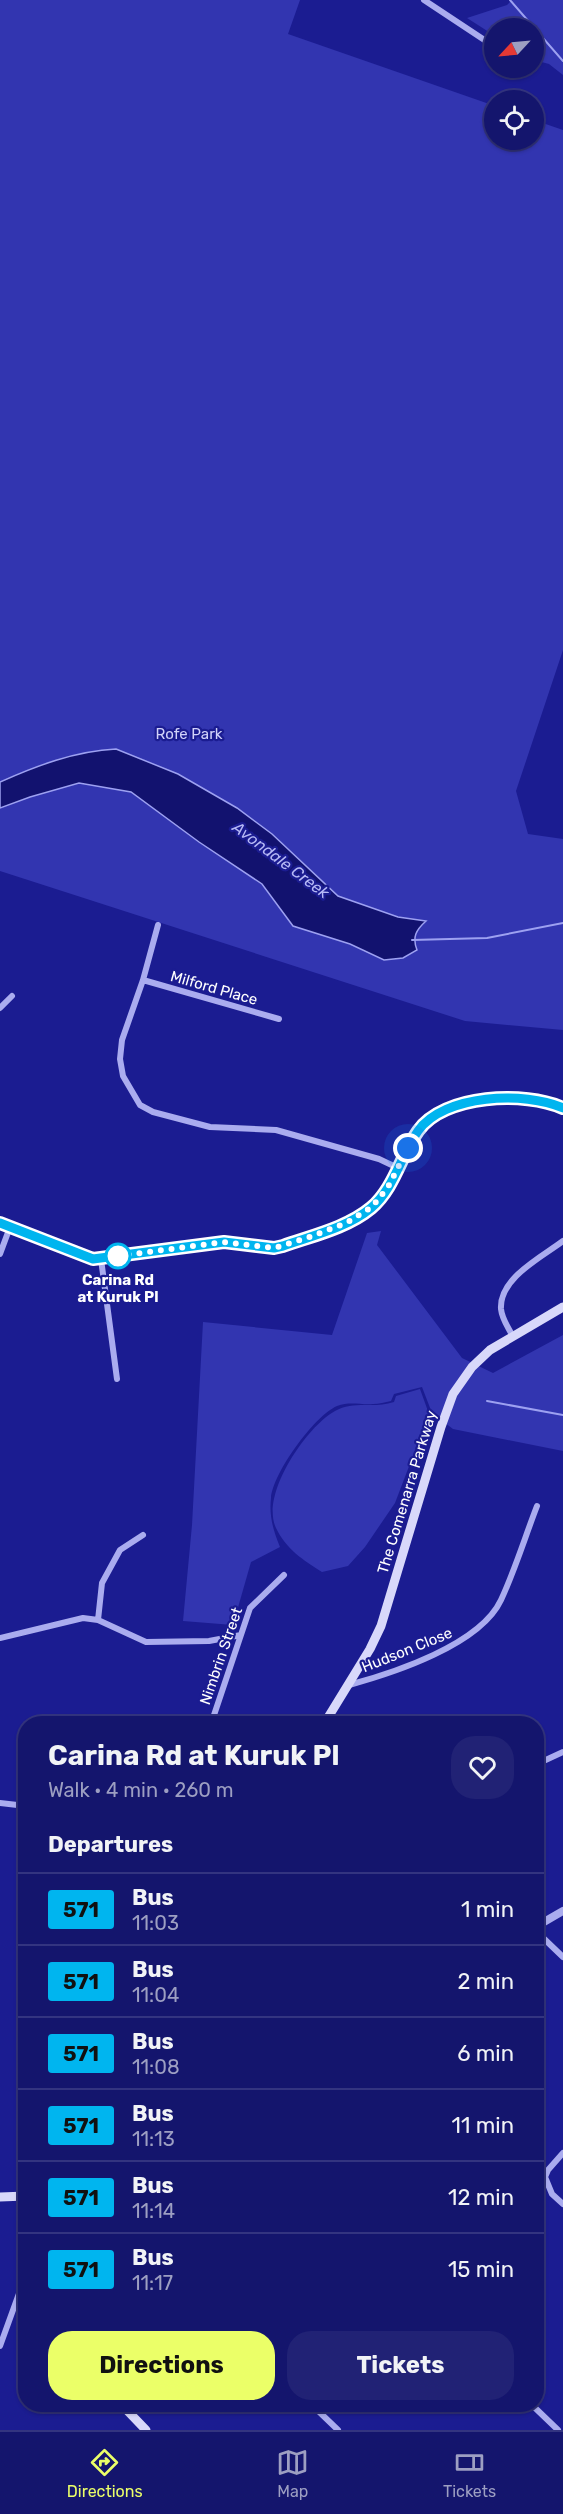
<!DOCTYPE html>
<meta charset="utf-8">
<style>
:root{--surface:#14156d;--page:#212275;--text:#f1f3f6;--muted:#9d9fc2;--line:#333480;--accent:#ebff68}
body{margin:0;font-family:Rubik,sans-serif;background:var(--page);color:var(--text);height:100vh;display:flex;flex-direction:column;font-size:22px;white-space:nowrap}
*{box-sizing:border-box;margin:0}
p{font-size:20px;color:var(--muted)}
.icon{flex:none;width:33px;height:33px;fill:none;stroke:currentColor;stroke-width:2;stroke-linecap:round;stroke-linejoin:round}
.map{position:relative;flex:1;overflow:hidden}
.details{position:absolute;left:18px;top:1716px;width:526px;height:696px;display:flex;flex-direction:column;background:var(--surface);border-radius:24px;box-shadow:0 2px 4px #0004,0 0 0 2px var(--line)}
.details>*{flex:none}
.badge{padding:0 12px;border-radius:4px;font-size:21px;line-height:39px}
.needle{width:39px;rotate:244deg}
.fabs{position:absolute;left:484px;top:18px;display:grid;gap:12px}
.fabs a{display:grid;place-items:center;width:60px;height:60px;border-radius:50%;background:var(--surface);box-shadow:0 2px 4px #0004,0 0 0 2px var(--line);font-size:30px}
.you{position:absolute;width:30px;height:30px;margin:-15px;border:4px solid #fff;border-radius:50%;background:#1a73e8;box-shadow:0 0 0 9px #1a73e833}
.map>.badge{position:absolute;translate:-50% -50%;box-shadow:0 0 0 3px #fff}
h2{padding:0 30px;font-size:22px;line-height:54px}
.round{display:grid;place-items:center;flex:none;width:63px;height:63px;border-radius:24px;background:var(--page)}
.headline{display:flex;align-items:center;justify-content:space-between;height:102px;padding:0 30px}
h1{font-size:28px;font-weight:700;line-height:45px}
.cta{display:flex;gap:12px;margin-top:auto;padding:12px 30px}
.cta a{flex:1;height:69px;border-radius:24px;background:var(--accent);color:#111;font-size:24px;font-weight:700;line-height:69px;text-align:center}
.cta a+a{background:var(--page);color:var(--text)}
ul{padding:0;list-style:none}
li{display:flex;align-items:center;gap:18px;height:72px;padding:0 30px;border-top:2px solid var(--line)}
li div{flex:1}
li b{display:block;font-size:22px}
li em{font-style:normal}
li .badge{min-width:66px;font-weight:700;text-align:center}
.dock{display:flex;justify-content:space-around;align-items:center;height:84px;border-top:2px solid var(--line);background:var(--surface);font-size:16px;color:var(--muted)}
.dock a{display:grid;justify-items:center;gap:3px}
.dock .current{color:var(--accent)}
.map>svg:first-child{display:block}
.green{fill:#3235b0}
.water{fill:#12126f;stroke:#9da1f1;stroke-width:1.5}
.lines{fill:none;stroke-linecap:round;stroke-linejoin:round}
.stream{stroke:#9da1f1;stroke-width:2}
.minor{stroke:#aaacef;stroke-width:6}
.tertiary{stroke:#aaacef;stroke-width:8}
.secondary{stroke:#d8d8fa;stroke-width:9}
.line-casing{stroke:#fff;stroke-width:14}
.line{stroke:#00b5ef;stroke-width:9}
.walk{stroke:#fff;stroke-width:6;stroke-dasharray:0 10.8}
.stop-dot{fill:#fff;stroke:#00b5ef;stroke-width:3}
.labels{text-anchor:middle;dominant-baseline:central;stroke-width:4.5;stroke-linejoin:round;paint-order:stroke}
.park-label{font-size:15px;fill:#d1d2fa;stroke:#1b1c91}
.street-label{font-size:15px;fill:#fff;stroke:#1b1c91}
.stop-label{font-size:15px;font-weight:bold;fill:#fff;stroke:#1b1c91}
.water-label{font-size:16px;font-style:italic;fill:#b6b9f6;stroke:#1b1c91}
</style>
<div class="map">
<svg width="563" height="2430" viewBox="0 0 563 2430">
<rect width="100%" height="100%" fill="#1b1c91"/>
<path class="green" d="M0 0H300L288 34 495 106V140H534V120L563 130V650L516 791 528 834 563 839V1030L465 1021 0 871Z
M512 0H563V75L549 64 534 60V28H495V34H492L467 18 507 5Z
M381 1231 377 1245 462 1358 493 1373 563 1335V1451L453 1429 432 1413 422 1387 394 1394 391 1401C385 1402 379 1404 373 1404 360 1405 350 1401 337 1406 314 1416 273 1473 271 1498 269 1516 273 1530 280 1547L251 1562 233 1625 183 1621 192 1525 203 1322 332 1335 367 1233Z
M420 1389 429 1414 395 1503 365 1547 348 1566 322 1572C303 1560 286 1549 276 1528 260 1495 306 1427 335 1411 354 1400 374 1409 394 1402L396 1396Z"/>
<path class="water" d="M116 749 178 774 237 808 272 834 338 896 398 917 426 921C416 930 412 937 417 950L403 958 384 960 350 944 293 926 262 884 199 842 131 792 79 783 30 797 0 808V782C36 766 75 751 116 749Z"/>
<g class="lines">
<path class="stream" d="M510 0 563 61
M412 940 487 938 563 923
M487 1401 563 1415"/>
<path class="minor" d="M424 0 495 47
M158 925 143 980 122 1040 120 1059 123 1076 140 1105 153 1112 210 1127 276 1130 379 1159 398 1168
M143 980 279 1019
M0 1008 12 996
M0 1223 93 1259 215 1243 274 1248 283 1246C312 1236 347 1228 371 1208 394 1189 401 1155 418 1131 444 1094 526 1091 563 1108
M0 1254 10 1227
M101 1259 117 1379
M512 1335C508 1327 502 1319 501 1309 499 1278 542 1257 563 1241
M98 1620 102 1583 120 1550 143 1535
M0 1638 83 1618 98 1620 146 1642 209 1641 241 1635
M349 1685C393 1673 480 1645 501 1600 515 1570 525 1537 537 1506
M211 1724 250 1608 284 1575
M537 1764 563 1752
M0 1803 26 1806
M537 1932 563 1957
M563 2153 548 2170 545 2177 552 2194 563 2204
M0 2346 21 2288 26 2285
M311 2404 338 2430
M531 2404 558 2430"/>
<path class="tertiary" d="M537 1926 563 1911"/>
<path class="secondary" d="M324 1724 370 1649 381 1626 441 1427 453 1394 472 1367 490 1350 563 1307
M0 2197 26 2196
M121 2404 146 2430"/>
</g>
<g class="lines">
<defs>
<path id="line" d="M0 1223 93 1259 224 1242 274 1248 283 1246C311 1236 347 1228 371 1208 394 1189 401 1155 418 1131 444 1094 525 1091 563 1108"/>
</defs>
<use href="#line" class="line-casing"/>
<use href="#line" class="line"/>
<path class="walk" d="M118 1256 224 1242 274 1248 307 1238 346 1223 372 1207 388 1187 408 1148"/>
</g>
<circle class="stop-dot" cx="118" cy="1256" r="12"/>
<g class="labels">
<g class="park-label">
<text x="189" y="734">Rofe Park</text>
</g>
<g class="street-label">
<text transform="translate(214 988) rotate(16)">Milford Place</text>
<text transform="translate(407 1492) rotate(-73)">The Comenarra Parkway</text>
<text transform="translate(407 1650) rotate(-22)">Hudson Close</text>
<text transform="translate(221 1656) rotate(-71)">Nimbrin Street</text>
</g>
<g class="stop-label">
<text x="118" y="1280">Carina Rd<tspan x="118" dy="17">at Kuruk Pl</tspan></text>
</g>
<g class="water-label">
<text transform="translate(281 860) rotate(37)">Avondale Creek</text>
</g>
</g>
</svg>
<div class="fabs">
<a><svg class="needle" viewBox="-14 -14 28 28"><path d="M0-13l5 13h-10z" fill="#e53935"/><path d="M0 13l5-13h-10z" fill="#9d9fc2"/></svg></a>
<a><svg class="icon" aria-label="locate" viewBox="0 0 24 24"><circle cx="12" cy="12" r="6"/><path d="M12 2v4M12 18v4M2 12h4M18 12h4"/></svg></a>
</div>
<div class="you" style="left:408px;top:1148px"></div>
<section class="details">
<div class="headline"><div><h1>Carina Rd at Kuruk Pl</h1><p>Walk · 4 min · 260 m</p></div><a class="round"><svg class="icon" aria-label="heart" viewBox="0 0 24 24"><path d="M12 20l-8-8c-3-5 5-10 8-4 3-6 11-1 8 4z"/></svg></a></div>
<h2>Departures</h2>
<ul>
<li><span class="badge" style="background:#00b5ef;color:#111">571</span><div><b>Bus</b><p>11:03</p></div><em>1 min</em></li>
<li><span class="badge" style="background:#00b5ef;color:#111">571</span><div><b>Bus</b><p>11:04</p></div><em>2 min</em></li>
<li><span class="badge" style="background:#00b5ef;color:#111">571</span><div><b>Bus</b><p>11:08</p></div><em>6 min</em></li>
<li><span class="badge" style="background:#00b5ef;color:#111">571</span><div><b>Bus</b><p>11:13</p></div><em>11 min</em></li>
<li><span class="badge" style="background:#00b5ef;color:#111">571</span><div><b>Bus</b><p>11:14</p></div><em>12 min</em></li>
<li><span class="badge" style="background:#00b5ef;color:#111">571</span><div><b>Bus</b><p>11:17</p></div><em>15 min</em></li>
</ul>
<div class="cta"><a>Directions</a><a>Tickets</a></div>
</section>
</div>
<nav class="dock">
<a class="current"><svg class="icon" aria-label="directions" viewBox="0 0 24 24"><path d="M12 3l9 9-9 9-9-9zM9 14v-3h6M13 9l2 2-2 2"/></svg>Directions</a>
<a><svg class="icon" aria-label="map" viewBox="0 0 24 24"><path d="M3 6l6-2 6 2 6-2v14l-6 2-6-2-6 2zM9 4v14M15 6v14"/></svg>Map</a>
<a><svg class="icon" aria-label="tickets" viewBox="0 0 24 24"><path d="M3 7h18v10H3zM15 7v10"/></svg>Tickets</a>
</nav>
